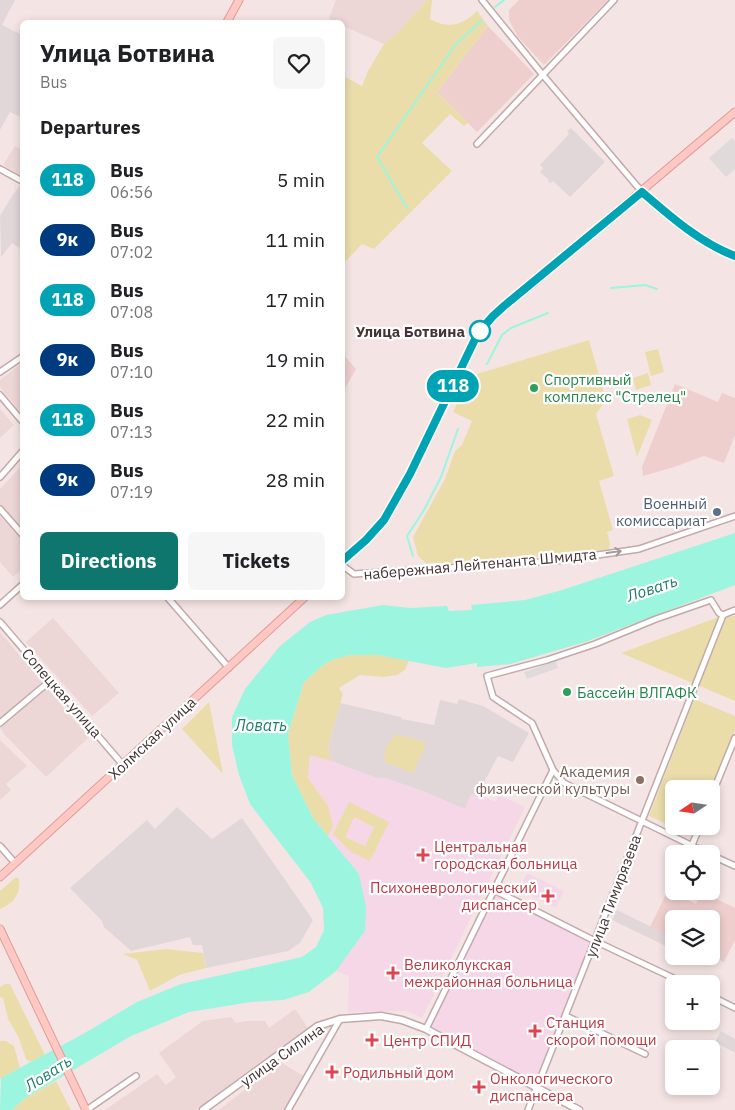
<!DOCTYPE html>
<meta charset="utf-8">
<style>
:root{--surface:#fff;--page:#f6f6f6;--text:#202124;--muted:#757577;--accent:#0f766e}
body{margin:0;font-family:"IBM Plex Sans",sans-serif;background:var(--page);color:var(--text);height:100vh;display:flex;flex-direction:column;font-size:19px;white-space:nowrap}
*{box-sizing:border-box;margin:0}
p{font-size:16px;color:var(--muted)}
.icon{flex:none;width:28px;height:28px;fill:none;stroke:currentColor;stroke-width:2;stroke-linecap:round;stroke-linejoin:round}
.map{position:relative;flex:1;overflow:hidden}
.side{position:absolute;left:20px;top:20px;width:325px;height:580px;display:flex;flex-direction:column;background:var(--surface);border-radius:8px;box-shadow:0 2px 8px #0003}
.side>*{flex:none}
.badge{padding:0 10px;border-radius:16px;font-size:18px;line-height:32px}
.needle{width:32px;rotate:257deg}
.buttons{position:absolute;left:665px;top:780px;display:grid;gap:10px}
.buttons a{display:grid;place-items:center;width:55px;height:55px;border-radius:8px;background:var(--surface);box-shadow:0 2px 8px #0003;font-size:25px}
.map>.badge{position:absolute;translate:-50% -50%;box-shadow:0 0 0 2px #fff}
h2{padding:0 20px;font-size:19px;line-height:45px}
.round{display:grid;place-items:center;flex:none;width:52px;height:52px;border-radius:8px;background:var(--page)}
.head{display:flex;align-items:center;justify-content:space-between;height:85px;padding:0 20px}
h1{font-size:24px;font-weight:800;line-height:38px}
.cta{display:flex;gap:10px;margin-top:auto;padding:10px 20px}
.cta a{flex:1;height:58px;border-radius:8px;background:var(--accent);color:#fff;font-size:20px;font-weight:800;line-height:58px;text-align:center}
.cta a+a{background:var(--page);color:var(--text)}
ul{padding:0;list-style:none}
li{display:flex;align-items:center;gap:15px;height:60px;padding:0 20px}
li div{flex:1}
li b{display:block;font-size:19px}
li em{font-style:normal}
li .badge{min-width:55px;font-weight:700;text-align:center}
.map>svg:first-child{display:block}
.residential{fill:#ecd6d6}
.industrial{fill:#e2d7d8}
.education{fill:#eecfcd}
.medical{fill:#f5d7e7}
.green{fill:#ebddaa;fill-rule:evenodd}
.parking{fill:#e1dadb}
.water{fill:#9cf5de}
.lines{fill:none;stroke-linecap:round;stroke-linejoin:round}
.stream{stroke:#9cf5de;stroke-width:2}
.minor-casing{stroke:#c3a9a9;stroke-width:8}
.tertiary-casing{stroke:#c3a9a9;stroke-width:9}
.secondary-casing{stroke:#e09c97;stroke-width:9}
.minor{stroke:#fff;stroke-width:5}
.tertiary{stroke:#fff;stroke-width:6}
.secondary{stroke:#ffc8c3;stroke-width:7}
.oneway{stroke:#a29a9a}
.line-casing{stroke:#fff;stroke-width:11}
.line{stroke:#00a3b4;stroke-width:8}
.stop-dot{fill:#fff;stroke:#00a3b4;stroke-width:2.5}
.leisure-dot{fill:#2e9e5b;stroke:#fff;stroke-width:2}
.service-dot{fill:#5c6f8a;stroke:#fff;stroke-width:2}
.education-dot{fill:#8d6e63;stroke:#fff;stroke-width:2}
.health-dot{fill:#e0444e;stroke:#fff;stroke-width:2}
.labels{text-anchor:middle;dominant-baseline:central;stroke-width:4.5;stroke-linejoin:round;paint-order:stroke}
.stop-label{font-size:15px;font-weight:bold;fill:#463435;stroke:#fff;text-anchor:end}
.leisure-label{font-size:15px;fill:#27864d;stroke:#fff;text-anchor:start}
.service-label{font-size:15px;fill:#4e5e75;stroke:#fff;text-anchor:end}
.street-label{font-size:15px;fill:#463435;stroke:#fff}
.education-label{font-size:15px;fill:#785e54;stroke:#fff;text-anchor:end}
.health-label{font-size:15px;fill:#be3a42;stroke:#fff;text-anchor:start}
.water-label{font-size:16px;font-style:italic;fill:#1e7f67;stroke:#fff}
</style>
<div class="map">
<svg width="735" height="1110" viewBox="0 0 735 1110">
<rect width="100%" height="100%" fill="#f4e5e4"/>
<path class="residential" d="M336 0H427L396 34 384 44 343 26 342 22H335L329 18Z
M15 146 22 150V176L3 165Z
M22 363V414L0 387V380Z
M0 409 14 425 0 438Z
M22 465V529L0 504V489Z
M0 516 22 540V569L13 577 0 562Z
M53 618 119 693 92 716 26 642Z
M0 632 42 682 0 719Z
M46 687 89 737 46 777 4 734 0 727Z
M0 740 27 766 6 784 11 790 0 800Z
M295 1009 308 1028 196 1110H105L157 1074 166 1085 176 1077 159 1053 203 1021 231 1017 236 1023 245 1021H265L269 1028Z
M280 1062 304 1076 286 1110H219Z"/>
<path class="industrial" d="M0 0H15L2 25 22 35V112L20 117 10 112 0 130Z
M571 128 605 162 570 197 553 181 550 183 548 181 549 180 540 172 543 168 540 165 569 134 567 131Z
M21 184 22 185V250L12 243 1 257 0 216 12 196Z
M459 699 483 706 529 733 513 762 498 756 476 797 471 795 465 810 425 792 385 778 379 779 331 761 328 747 340 703 401 717 402 719 434 725 440 700 457 704Z
M177 807 212 839 242 818 313 920 300 943 288 951 206 968 202 945H193L190 937 131 951 104 927 102 921 70 888 147 820 155 829Z
M617 910 674 938V950L612 920Z
M721 1031 735 1039V1053L715 1042Z"/>
<path class="education" d="M519 0H608L544 65 518 37 509 20V10Z
M488 26 534 74 477 132 437 92Z
M343 354 356 369 343 392Z
M675 384 718 402 722 393 735 398V435L724 463 704 456 674 467 643 476 642 467Z
M668 890 696 904 702 892 735 908V940L724 962 711 956V919H674V938L650 927Z"/>
<path class="medical" d="M310 755 331 761 379 779 385 778 425 792 465 809 471 794 476 797 477 794 496 802 499 795 525 807 422 1018 407 1011 348 1012 349 976 336 971 365 931 359 874 328 836 330 830 328 806 308 778Z
M527 873 564 891 556 908 519 890Z
M494 893 592 942 536 1085 428 1029Z"/>
<path class="green" d="M427 0H432L430 19C448 29 462 26 477 11L488 26 437 92 468 123 464 126 450 114 422 143 452 171 374 249 362 244 343 264V76L362 86 368 71 384 44 396 34Z
M589 340 606 400 596 414 614 476 599 481 613 530 607 532 610 543 609 549C548 558 488 563 426 563L418 556 413 537 445 479 455 451 462 445 472 421 453 412 470 376Z
M658 349 664 372 651 376 645 352Z
M648 373 651 385 636 390 633 378Z
M640 415 652 420 637 457 627 419Z
M735 615V701L621 653 716 618H726Z
M351 655H378L409 660 405 670 397 675 384 677 360 675 339 688 343 694 328 747 331 761 310 755 308 778 328 806 333 826 328 836 313 818 292 775 288 734 304 682 323 665 334 659Z
M694 699 735 716V730L711 791V789H674V826H697L693 836 649 816Z
M209 702 223 774 182 729Z
M395 735 405 736 425 742 424 749 413 773 385 762V748Z
M349 802 389 822 370 861 351 852 333 834ZM354 817 374 827 365 846 345 837Z
M16 877 19 879C21 893 14 904 0 909V891Z
M166 949 203 953 206 968 179 975 150 991 137 960 123 954Z
M5 984H10L45 1055 31 1062 26 1059 18 1036 8 1019 3 998 0 997V987Z
M0 1041H6L14 1046 20 1068 0 1079Z
M56 1081 71 1110H12L24 1099Z"/>
<path class="parking" d="M732 138 735 141V169L726 177 709 158Z
M556 661 558 668 527 679 524 672Z"/>
<path class="water" d="M735 533V585L585 642 510 664 477 667V663L446 668 378 655H351L334 659 323 665 304 682 288 734 292 775 313 818 359 874 366 907 365 931 336 971 309 992 283 1000 251 1002 189 1012 131 1036 24 1099 12 1110H0L1 1078 83 1034 137 1002 181 984 302 957 316 947 324 930 323 908 311 883 250 804 239 775 232 745V717L245 689 280 646 310 622 326 615 383 605 410 608 447 606 449 611 472 610 471 605 525 600 562 590Z"/>
<g class="lines">
<path class="stream" d="M495 7 504 0
M407 208 377 157 456 44 482 20
M611 288 645 285 657 289
M487 364 502 335 511 328 548 313
M413 556 407 536 424 510 441 477 458 429"/>
<defs>
<path id="minor" d="M482 0 542 74 642 192
M477 144 614 0
M0 169 22 181
M0 372 22 357
M0 395 22 421
M0 477 22 452
M0 509 22 534
M342 565 354 574 556 561 639 549 735 516
M168 598 229 668
M0 605 22 585
M723 615 735 610
M0 622 123 765
M0 723 51 680
M711 797 735 738
M692 845 700 826
M0 846 15 863
M709 854 564 783 553 770 532 723 493 697 487 676 547 660 595 644 656 619 711 600 719 613 723 615
M711 855 735 866
M494 890 595 941 686 984
M711 996 735 1008
M566 1016 645 1054
M426 1029 553 770
M89 1110 91 1107 136 1076
M288 1110 340 1019
M528 1110 723 615"/>
<path id="tertiary" d="M642 192C670 216 700 243 735 256
M203 1110 318 1026 340 1019 381 1016 402 1020 426 1029 579 1110"/>
<path id="secondary" d="M227 22 239 0
M342 561 366 540 384 520 410 474 478 333 493 316 735 112
M0 877 304 598
M0 929 86 1110"/>
</defs>
<use href="#minor" class="minor-casing"/>
<use href="#tertiary" class="tertiary-casing"/>
<use href="#secondary" class="secondary-casing"/>
<use href="#minor" class="minor"/>
<use href="#tertiary" class="tertiary"/>
<use href="#secondary" class="secondary"/>
</g>
<defs><path id="oneway-shaft" d="M-6 0H5M1.5-3L5.5 0L1.5 3" fill="none" stroke-width="1.6" stroke-linecap="round" stroke-linejoin="round" transform="scale(1.25)"/></defs>
<use class="oneway" href="#oneway-shaft" transform="translate(614 552) rotate(-8)"/>
<g class="lines">
<defs>
<path id="line" d="M342 561 366 540 384 520 410 474 478 333 493 316 504 306 642 192C670 216 700 243 735 256"/>
</defs>
<use href="#line" class="line-casing"/>
<use href="#line" class="line"/>
</g>
<circle class="stop-dot" cx="480" cy="331" r="10"/>
<g class="leisure-dot">
<circle cx="534" cy="388" r="5"/>
<circle cx="567" cy="692" r="5"/>
</g>
<circle class="service-dot" cx="717" cy="512" r="5"/>
<circle class="education-dot" cx="640" cy="780" r="5"/>
<g class="health-dot">
<path d="M420.5 847.5h5v5h5v5h-5v5h-5v-5h-5v-5h5z"/>
<path d="M545.5 888.5h5v5h5v5h-5v5h-5v-5h-5v-5h5z"/>
<path d="M390.5 965.5h5v5h5v5h-5v5h-5v-5h-5v-5h5z"/>
<path d="M532.5 1023.5h5v5h5v5h-5v5h-5v-5h-5v-5h5z"/>
<path d="M369.5 1032.5h5v5h5v5h-5v5h-5v-5h-5v-5h5z"/>
<path d="M329.5 1064.5h5v5h5v5h-5v5h-5v-5h-5v-5h5z"/>
<path d="M476.5 1079.5h5v5h5v5h-5v5h-5v-5h-5v-5h5z"/>
</g>
<g class="labels">
<g class="stop-label">
<text x="465" y="331">Улица Ботвина</text>
</g>
<g class="leisure-label">
<text x="544" y="379">Спортивный<tspan x="544" dy="17">комплекс "Стрелец"</tspan></text>
<text x="577" y="692">Бассейн ВЛГАФК</text>
</g>
<g class="service-label">
<text x="707" y="503">Военный<tspan x="707" dy="17">комиссариат</tspan></text>
</g>
<g class="street-label">
<text transform="translate(480 564) rotate(-5)">набережная Лейтенанта Шмидта</text>
<text transform="translate(62 693) rotate(49)">Сопецкая улица</text>
<text transform="translate(152 738) rotate(-43)">Холмская улица</text>
<text transform="translate(613 896) rotate(-69)">улица Тимирязева</text>
<text transform="translate(282 1055) rotate(-35)">улица Силина</text>
</g>
<g class="education-label">
<text x="630" y="771">Aкадемия<tspan x="630" dy="17">физической культуры</tspan></text>
</g>
<g class="health-label">
<text x="434" y="846">Центральная<tspan x="434" dy="17">городская больница</tspan></text>
<text x="537" y="887" text-anchor="end">Психоневрологический<tspan x="537" dy="17">диспансер</tspan></text>
<text x="404" y="964">Великолукская<tspan x="404" dy="17">межрайонная больница</tspan></text>
<text x="546" y="1022">Станция<tspan x="546" dy="17">скорой помощи</tspan></text>
<text x="383" y="1040">Центр СПИД</text>
<text x="343" y="1072">Родильный дом</text>
<text x="490" y="1078">Онкологического<tspan x="490" dy="17">диспансера</tspan></text>
</g>
<g class="water-label">
<text transform="translate(652 588) rotate(-18)">Ловать</text>
<text x="261" y="725">Ловать</text>
<text transform="translate(48 1073) rotate(-33)">Ловать</text>
</g>
</g>
</svg>
<div class="buttons">
<a><svg class="needle" viewBox="-14 -14 28 28"><path d="M0-13l5 13h-10z" fill="#e53935"/><path d="M0 13l5-13h-10z" fill="#757577"/></svg></a>
<a><svg class="icon" aria-label="locate" viewBox="0 0 24 24"><circle cx="12" cy="12" r="6"/><path d="M12 2v4M12 18v4M2 12h4M18 12h4"/></svg></a>
<a><svg class="icon" aria-label="layers" viewBox="0 0 24 24"><path d="M12 4l9 5-9 5-9-5zM3 14l9 5 9-5"/></svg></a>
<a>+</a>
<a>−</a>
</div>
<b class="badge" style="left:453px;top:386px;background:#00a3b4;color:#fff">118</b>
<section class="side">
<div class="head"><div><h1>Улица Ботвина</h1><p>Bus</p></div><a class="round"><svg class="icon" aria-label="heart" viewBox="0 0 24 24"><path d="M12 20l-8-8c-3-5 5-10 8-4 3-6 11-1 8 4z"/></svg></a></div>
<h2>Departures</h2>
<ul>
<li><span class="badge" style="background:#00a3b4;color:#fff">118</span><div><b>Bus</b><p>06:56</p></div><em>5 min</em></li>
<li><span class="badge" style="background:#003b80;color:#fff">9к</span><div><b>Bus</b><p>07:02</p></div><em>11 min</em></li>
<li><span class="badge" style="background:#00a3b4;color:#fff">118</span><div><b>Bus</b><p>07:08</p></div><em>17 min</em></li>
<li><span class="badge" style="background:#003b80;color:#fff">9к</span><div><b>Bus</b><p>07:10</p></div><em>19 min</em></li>
<li><span class="badge" style="background:#00a3b4;color:#fff">118</span><div><b>Bus</b><p>07:13</p></div><em>22 min</em></li>
<li><span class="badge" style="background:#003b80;color:#fff">9к</span><div><b>Bus</b><p>07:19</p></div><em>28 min</em></li>
</ul>
<div class="cta"><a>Directions</a><a>Tickets</a></div>
</section>
</div>
